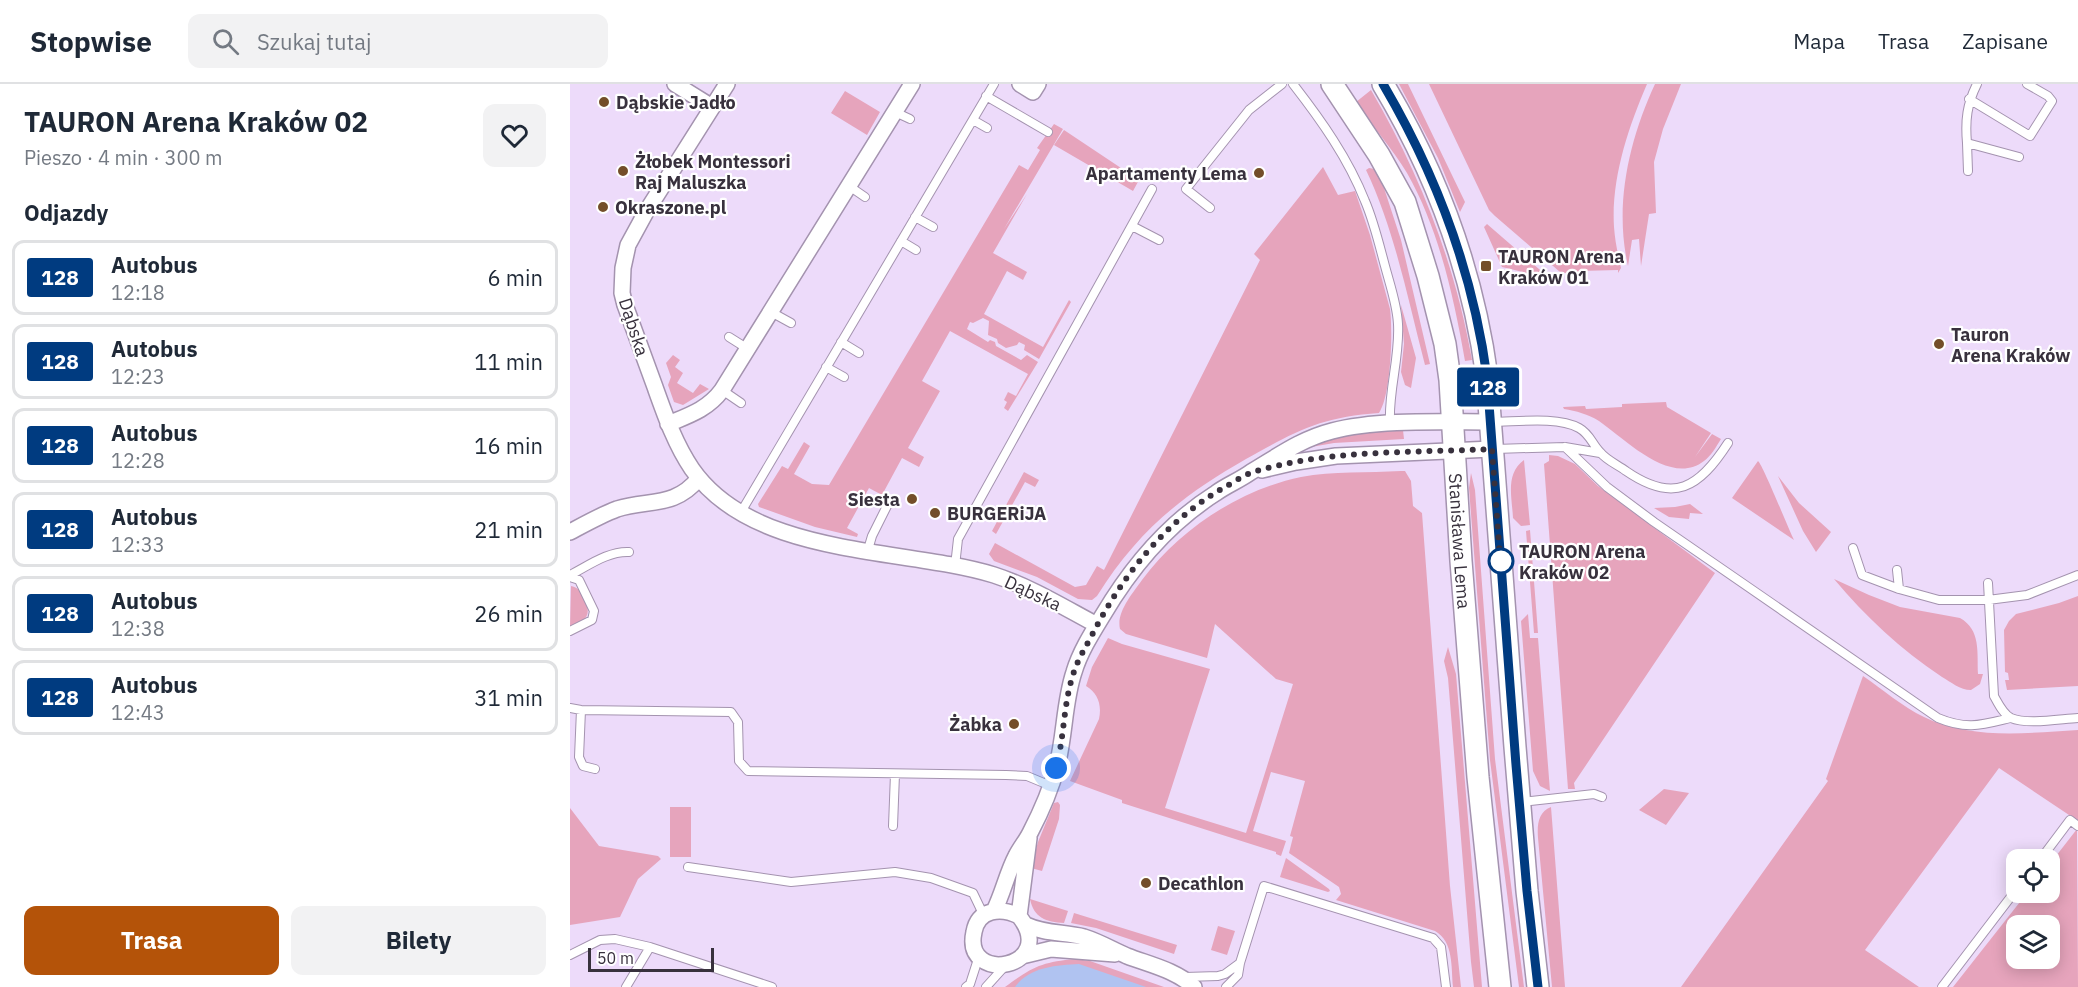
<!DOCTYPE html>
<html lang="pl">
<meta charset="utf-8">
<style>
:root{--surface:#fff;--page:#f2f2f3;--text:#1f2937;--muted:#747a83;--line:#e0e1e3;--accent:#b45309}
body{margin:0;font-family:"IBM Plex Sans",sans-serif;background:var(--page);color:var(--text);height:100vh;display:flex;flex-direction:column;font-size:22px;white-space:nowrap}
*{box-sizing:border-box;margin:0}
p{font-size:20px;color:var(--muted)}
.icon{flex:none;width:33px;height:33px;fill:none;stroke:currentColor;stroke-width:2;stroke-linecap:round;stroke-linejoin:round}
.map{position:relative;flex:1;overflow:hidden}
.side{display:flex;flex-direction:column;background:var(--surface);width:570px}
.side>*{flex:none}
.badge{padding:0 12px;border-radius:4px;font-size:21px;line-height:39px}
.controls{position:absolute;left:1436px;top:765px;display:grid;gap:12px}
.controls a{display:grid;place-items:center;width:54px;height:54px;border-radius:12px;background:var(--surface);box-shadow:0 3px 15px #0003;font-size:30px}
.scale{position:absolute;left:18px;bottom:15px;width:126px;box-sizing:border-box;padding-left:6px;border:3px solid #38313d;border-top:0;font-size:16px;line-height:21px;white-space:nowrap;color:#38313d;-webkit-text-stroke:4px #fff;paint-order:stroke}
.you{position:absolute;width:30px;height:30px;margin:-15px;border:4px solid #fff;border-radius:50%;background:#1a73e8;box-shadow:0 0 0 9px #1a73e833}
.map>.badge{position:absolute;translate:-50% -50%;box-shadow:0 0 0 3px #fff}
h2{padding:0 24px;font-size:22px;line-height:54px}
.round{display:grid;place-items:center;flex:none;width:63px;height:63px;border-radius:12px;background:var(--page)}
.overview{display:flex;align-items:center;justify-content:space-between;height:102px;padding:0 24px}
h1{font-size:28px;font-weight:800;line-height:45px}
.primary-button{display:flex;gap:12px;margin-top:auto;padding:12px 24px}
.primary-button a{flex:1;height:69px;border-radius:12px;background:var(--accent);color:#fff;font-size:24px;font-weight:800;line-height:69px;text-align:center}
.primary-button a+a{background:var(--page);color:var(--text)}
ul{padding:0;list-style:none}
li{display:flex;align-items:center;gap:18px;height:75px;margin:0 12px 9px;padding:0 12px;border:3px solid var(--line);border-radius:12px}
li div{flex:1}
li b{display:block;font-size:22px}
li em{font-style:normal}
li .badge{min-width:66px;font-weight:700;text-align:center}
header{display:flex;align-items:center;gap:36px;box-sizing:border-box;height:84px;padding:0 30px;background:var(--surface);border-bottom:2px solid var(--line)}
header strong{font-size:28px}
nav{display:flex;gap:33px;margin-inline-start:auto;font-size:21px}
.search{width:420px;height:54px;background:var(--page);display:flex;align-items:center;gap:15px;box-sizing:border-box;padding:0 21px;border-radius:12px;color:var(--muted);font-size:22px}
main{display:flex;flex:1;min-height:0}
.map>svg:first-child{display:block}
.green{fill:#e6a4bc;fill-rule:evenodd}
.water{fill:#b0c3f1}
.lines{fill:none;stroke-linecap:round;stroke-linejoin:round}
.service-casing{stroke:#a493af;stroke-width:10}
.minor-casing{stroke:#a493af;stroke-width:18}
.secondary-casing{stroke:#a493af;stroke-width:24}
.service{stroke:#fff;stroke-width:8}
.minor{stroke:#fff;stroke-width:15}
.secondary{stroke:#fff;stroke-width:21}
.line-casing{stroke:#fff;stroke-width:14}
.line{stroke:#003b80;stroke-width:9}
.walk{stroke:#38313d;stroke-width:6;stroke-dasharray:0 10.8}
.poi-dot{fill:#734e29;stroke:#fff;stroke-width:2}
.stop-dot{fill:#fff;stroke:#003b80;stroke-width:3}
.labels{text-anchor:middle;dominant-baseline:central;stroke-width:4.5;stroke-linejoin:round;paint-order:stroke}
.poi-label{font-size:18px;font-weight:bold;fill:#38313d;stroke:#fff;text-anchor:start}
.street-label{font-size:18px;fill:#38313d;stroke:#fff}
.stop-label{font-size:18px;font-weight:bold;fill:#38313d;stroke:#fff;text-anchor:start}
</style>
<header>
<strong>Stopwise</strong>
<div class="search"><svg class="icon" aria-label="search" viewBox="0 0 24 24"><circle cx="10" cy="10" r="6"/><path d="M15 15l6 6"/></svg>Szukaj tutaj</div>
<nav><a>Mapa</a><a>Trasa</a><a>Zapisane</a></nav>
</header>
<main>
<section class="side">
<div class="overview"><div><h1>TAURON Arena Kraków 02</h1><p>Pieszo · 4 min · 300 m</p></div><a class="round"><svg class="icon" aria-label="heart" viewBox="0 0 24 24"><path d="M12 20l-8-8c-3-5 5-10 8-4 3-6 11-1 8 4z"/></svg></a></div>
<h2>Odjazdy</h2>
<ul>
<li><span class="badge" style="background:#003b80;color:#fff">128</span><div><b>Autobus</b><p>12:18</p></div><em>6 min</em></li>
<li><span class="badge" style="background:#003b80;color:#fff">128</span><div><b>Autobus</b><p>12:23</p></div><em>11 min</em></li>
<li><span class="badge" style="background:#003b80;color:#fff">128</span><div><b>Autobus</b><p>12:28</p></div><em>16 min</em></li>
<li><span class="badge" style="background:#003b80;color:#fff">128</span><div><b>Autobus</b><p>12:33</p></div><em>21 min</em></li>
<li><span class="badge" style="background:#003b80;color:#fff">128</span><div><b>Autobus</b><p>12:38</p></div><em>26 min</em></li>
<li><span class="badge" style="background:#003b80;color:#fff">128</span><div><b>Autobus</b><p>12:43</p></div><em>31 min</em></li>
</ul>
<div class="primary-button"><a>Trasa</a><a>Bilety</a></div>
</section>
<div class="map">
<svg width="1508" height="903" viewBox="0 0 1508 903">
<rect width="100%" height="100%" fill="#eddbfa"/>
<path class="green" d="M829 0H838L895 118 890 128 868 74Z
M859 0H1077C1058 44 1041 95 1044 143 1045 157 1048 171 1051 184L1048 189V186L1009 187 1008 191 990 188 925 132 919 126Z
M1085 0H1111L1093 45 1084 78 1086 129 1079 130 1071 182 1069 155 1062 156 1058 182C1044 121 1059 56 1085 0Z
M801 6C850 90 885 179 902 276L895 277C884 214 869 145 837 89 822 64 802 42 786 18Z
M275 7 310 28 297 51 261 29Z
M484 40 493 45 434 145 457 110 423 169 457 188 453 196 437 187 414 230 473 263 499 216 501 218 469 275 454 266 455 261 449 258 447 261 436 264 428 259 427 255 418 251 419 237 413 234 403 239 400 238 397 245 418 258 420 256 425 258 426 262 451 276 457 271 468 278 438 327 434 324 437 318 434 316 438 308 446 312 458 290 380 247 352 297 370 307 338 364 354 373 349 383 332 374 312 411 299 404 277 444 288 450 287 453 245 443 189 423 188 420 212 382 218 385 234 358 240 362 224 390 242 400 259 401 449 81 458 86 470 66 467 64Z
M494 46 569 96 563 107 484 61Z
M753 83 768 111 785 107 800 151 820 225C823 247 821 312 809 329 751 333 726 347 676 375 611 412 567 448 527 512L522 516 508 515 467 493 424 477 419 470 425 459 505 503 516 501 527 482 534 486 690 176 684 170Z
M799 84 805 85 814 104 831 156 860 280 855 281C838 216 825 147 796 86Z
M917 140 977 192V194L932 183 914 143Z
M831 221 846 274 841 304 835 301 831 288 834 260Z
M103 271 110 276 105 283 113 289 107 299 123 309 130 300 139 305 113 321 104 318 98 301 101 293 96 279Z
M1096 318 1097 323 1141 349 1125 373 1142 350 1151 355C1146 363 1141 372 1134 377 1101 403 1055 355 1029 337 1018 330 1006 327 994 325L993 323 1015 322 1016 325 1052 323V320Z
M833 346 834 355 764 359 741 363C762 346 806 348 833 346Z
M979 371 988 372 1005 380 1028 402 1145 489 1004 699 1005 705H998L974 380 979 377Z
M954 376 960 441 951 442 943 434C942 413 935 390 954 376Z
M1188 377C1193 381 1218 444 1224 456L1162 414Z
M831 387H835L841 397 843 422 852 429 880 802 891 903H883C881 883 884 858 865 847L766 816 771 810 769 803 719 769 723 753 720 752 735 697 701 688 683 747 716 757 711 772 706 770V768L552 719V716L500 697 529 635C532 621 528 609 516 602L522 583 538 554 552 560 640 585 595 724 676 749 723 600 706 595 645 540 637 574 556 550 550 545C546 528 563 509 572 496 610 445 669 406 731 393 763 387 798 389 831 387Z
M454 388 469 396 465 403 455 398 426 450 422 447Z
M901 389 905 406 925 675 954 903H949L920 676 899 404Z
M1208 392 1229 419 1261 448 1246 468 1233 447Z
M1120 420 1133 430 1120 429 1119 435 1099 433 1084 424 1105 423Z
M960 446 968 549H964L956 447Z
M1264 495 1299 511 1330 523 1390 534C1411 546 1407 568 1408 590H1413L1410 600 1401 606C1390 606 1381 598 1372 593 1330 565 1296 533 1264 495Z
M1 502C9 504 11 507 14 515 23 532 15 537 0 544Z
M1508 512V602L1437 606 1435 596H1439L1438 589 1435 588 1434 546 1439 537 1446 530 1489 519Z
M958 530 960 554H968L980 707 970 702 963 687 951 537Z
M878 563 886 590 912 903H904L901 878 878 594 874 577Z
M1293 592C1312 605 1333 623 1354 633 1401 656 1457 649 1508 646V737L1429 684 1295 866 1349 903H1111L1258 697 1256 695Z
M1094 705 1119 709 1096 741 1069 726Z
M488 718 490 721 489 735 472 787 461 784 468 758 484 719Z
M100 723H121V773H100Z
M981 723 995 903H982L968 754C967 741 968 728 981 723Z
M0 724 29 762 88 772 91 775 68 795 50 833 0 841Z
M1507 745 1508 903H1383L1457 809 1479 808V781ZM1446 842H1479V874H1446Z
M716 774 759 805 760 807 758 808 710 793Z
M460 815 498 827 494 839C476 838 464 834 460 815Z
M504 829 607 861 604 870 526 844 501 839Z
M648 842 665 847 657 871 641 866Z
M505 875 520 877 594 903H435C462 883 472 878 505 875Z"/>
<path class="water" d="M509 880 576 903H445C459 883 487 881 509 880Z"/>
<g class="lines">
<defs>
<path id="service" d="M723 0C751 36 778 74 795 117 804 138 809 160 815 182 820 201 827 220 828 240 830 274 818 307 820 340
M1407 0C1397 20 1395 36 1397 59L1449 73
M416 12 478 48
M1399 15 1460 52 1482 17 1478 12 1457 0
M325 28 340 35
M403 36 417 44
M1397 59 1398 87
M279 102 295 113
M640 124 616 105 679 26 712 0
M345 133 363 143
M562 142 589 156
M331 157 346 166
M201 228 221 239
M159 253 178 265
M271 258 289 269
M256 283 274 293
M152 306 171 319
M922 338C946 338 987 332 1009 344 1020 350 1022 360 1030 368 1036 376 1048 381 1056 387 1104 420 1129 404 1158 359
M995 363 1037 403 1084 438 1368 634C1397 646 1411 641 1440 634
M925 365 995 363 1030 369
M171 428 424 0
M1283 464 1292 491 1329 505 1369 516H1418L1457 511 1508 491
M297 469 302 452 319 418
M385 482 388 455 582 105
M1327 486 1329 505
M0 491C18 482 38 467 59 468
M0 493 9 496 24 527 22 536 0 547
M1418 499 1424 612C1428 619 1433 630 1441 634 1457 641 1490 635 1508 634
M0 624 11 626 161 628 168 638 169 677 178 687 436 691 457 692 481 702
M11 626 9 673 13 682 25 685
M951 718 1024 710 1032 713
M323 742 325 690
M1470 776 1500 736 1508 742
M118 783 221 798 325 788 361 794 403 809 414 832
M0 871 30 856 45 855 80 863 202 903
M615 893 648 892 655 890 670 879
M56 903 80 863
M396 903 400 900 409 872
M416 903 435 882
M656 903 668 891 670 879 694 802 863 854 871 863 876 903
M1372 903 1446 806"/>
<path id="minor" d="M105 0 142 23
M157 0 76 128 58 161 53 184 52 209 55 221C65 248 75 275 85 303 95 331 105 360 122 385 184 474 332 463 424 491 461 503 493 523 527 541
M450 0 463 8 468 0
M98 340C120 331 138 325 152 306L342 0
M692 386 726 378 766 372 922 365
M0 448C15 440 31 431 47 425 79 415 105 424 129 394
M424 827C433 809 437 789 446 772 450 764 456 757 460 749 471 728 481 705 487 682 495 651 494 618 504 588 510 568 522 549 533 531 562 482 597 440 646 409 657 401 670 396 681 388 708 372 731 355 762 347 807 335 872 338 920 338
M449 832C431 823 408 825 404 848 392 902 490 884 449 832L459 754
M456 841C475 850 494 848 514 853 530 858 543 866 557 872 581 881 605 886 624 903
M452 872 481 865 545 870"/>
<g id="secondary">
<path id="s1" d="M762 0 809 71 835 118 858 192 875 260 880 296 891 477 908 693 930 903"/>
<path d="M813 0C867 90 903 188 917 293L945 663 957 807 968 903"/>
</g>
</defs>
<use href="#service" class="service-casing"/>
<use href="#minor" class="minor-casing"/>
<use href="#secondary" class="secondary-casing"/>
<use href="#service" class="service"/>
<use href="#minor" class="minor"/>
<use href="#secondary" class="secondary"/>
</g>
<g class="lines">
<defs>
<path id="line" d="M813 0C866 90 903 188 917 293L946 681 957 807 968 903"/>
</defs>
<use href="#line" class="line-casing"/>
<use href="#line" class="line"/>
<path class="walk" d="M486 684C495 651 493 617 505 585 509 574 515 564 521 553 552 492 595 437 655 403 664 398 674 391 683 388 760 365 843 369 922 365L931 488V477"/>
</g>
<g class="poi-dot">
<circle cx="34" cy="18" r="6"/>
<circle cx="53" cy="87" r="6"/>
<circle cx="689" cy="89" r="6"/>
<circle cx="33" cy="123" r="6"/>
<rect x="910" y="176" width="12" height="12" rx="3"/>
<circle cx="1369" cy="260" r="6"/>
<circle cx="342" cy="415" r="6"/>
<circle cx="365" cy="429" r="6"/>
<circle cx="444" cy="640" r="6"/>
<circle cx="576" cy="799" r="6"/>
</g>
<circle class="stop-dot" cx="931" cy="477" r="12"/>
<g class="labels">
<g class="poi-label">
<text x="46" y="18">Dąbskie Jadło</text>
<text x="65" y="77">Żłobek Montessori<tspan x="65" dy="21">Raj Maluszka</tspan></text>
<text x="677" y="89" text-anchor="end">Apartamenty Lema</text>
<text x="45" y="123">Okraszone.pl</text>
<text x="928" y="172">TAURON Arena<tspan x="928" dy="21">Kraków 01</tspan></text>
<text x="1381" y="250">Tauron<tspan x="1381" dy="21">Arena Kraków</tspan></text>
<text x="330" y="415" text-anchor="end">Siesta</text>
<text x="377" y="429">BURGERiJA</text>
<text x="432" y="640" text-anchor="end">Żabka</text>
<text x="588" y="799">Decathlon</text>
</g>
<g class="street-label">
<text transform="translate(64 243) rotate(72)">Dąbska</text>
<text stroke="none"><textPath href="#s1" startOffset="484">Stanisława Lema</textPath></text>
<text transform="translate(463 509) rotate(25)">Dąbska</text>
</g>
<g class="stop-label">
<text x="949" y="467">TAURON Arena<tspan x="949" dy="21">Kraków 02</tspan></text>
</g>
</g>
</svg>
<div class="controls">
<a><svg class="icon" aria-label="locate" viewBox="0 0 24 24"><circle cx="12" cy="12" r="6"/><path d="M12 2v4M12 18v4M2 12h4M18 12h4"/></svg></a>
<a><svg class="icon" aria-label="layers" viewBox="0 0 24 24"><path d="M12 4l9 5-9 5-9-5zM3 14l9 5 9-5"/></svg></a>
</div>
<div class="scale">50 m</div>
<div class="you" style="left:486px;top:684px"></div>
<b class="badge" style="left:918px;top:303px;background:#003b80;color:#fff">128</b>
</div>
</main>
